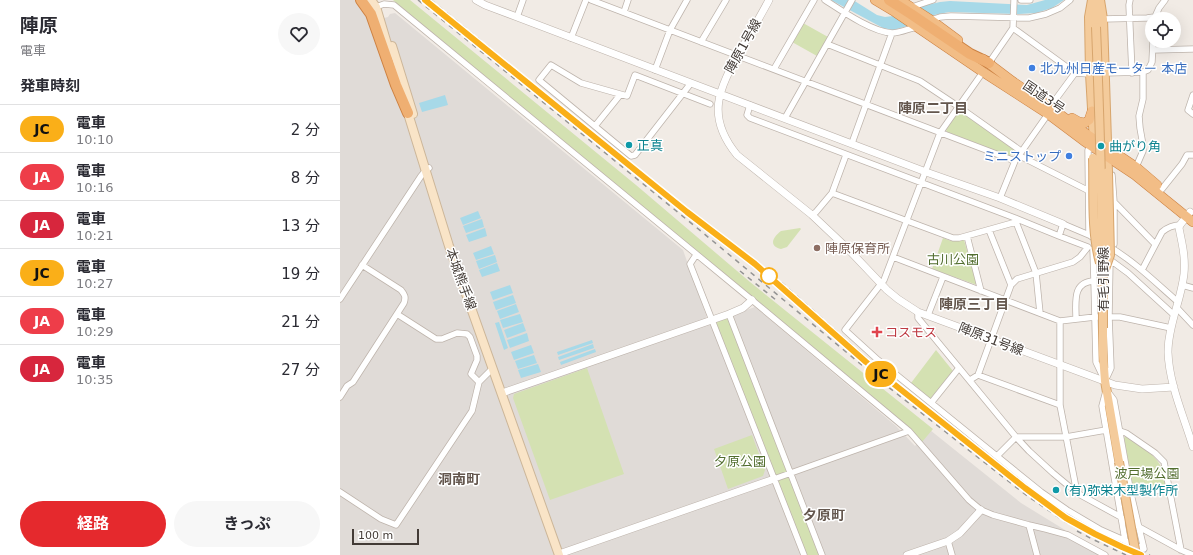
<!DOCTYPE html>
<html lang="ja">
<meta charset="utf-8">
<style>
:root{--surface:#fff;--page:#f7f7f7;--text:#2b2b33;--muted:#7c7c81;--line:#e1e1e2;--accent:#e5292d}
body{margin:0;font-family:"DejaVu Sans","Noto Sans JP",sans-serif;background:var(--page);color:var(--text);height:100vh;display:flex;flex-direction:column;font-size:15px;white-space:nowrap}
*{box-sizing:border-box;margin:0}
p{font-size:13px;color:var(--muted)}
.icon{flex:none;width:22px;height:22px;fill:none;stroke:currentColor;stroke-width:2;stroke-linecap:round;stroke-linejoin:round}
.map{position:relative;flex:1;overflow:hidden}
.drawer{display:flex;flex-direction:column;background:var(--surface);width:340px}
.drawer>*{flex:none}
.badge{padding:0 8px;border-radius:13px;font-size:14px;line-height:26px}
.buttons{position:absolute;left:805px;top:12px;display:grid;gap:8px}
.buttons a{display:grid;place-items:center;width:36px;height:36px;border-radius:50%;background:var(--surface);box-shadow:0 4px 16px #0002;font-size:20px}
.scale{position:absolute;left:12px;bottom:10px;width:67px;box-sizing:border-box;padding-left:4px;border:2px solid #433b36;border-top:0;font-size:11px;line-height:14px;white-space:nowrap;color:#433b36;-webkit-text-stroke:3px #fff;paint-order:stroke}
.map>.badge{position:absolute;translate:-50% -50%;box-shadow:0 0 0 2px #fff}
h2{padding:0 20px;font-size:15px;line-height:36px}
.round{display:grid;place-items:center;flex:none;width:42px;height:42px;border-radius:21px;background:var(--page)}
.headline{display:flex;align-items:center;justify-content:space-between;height:68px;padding:0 20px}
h1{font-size:19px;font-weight:700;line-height:30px}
.action{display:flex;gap:8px;margin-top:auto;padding:8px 20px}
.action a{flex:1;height:46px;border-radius:24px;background:var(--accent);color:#fff;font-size:16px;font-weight:700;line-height:46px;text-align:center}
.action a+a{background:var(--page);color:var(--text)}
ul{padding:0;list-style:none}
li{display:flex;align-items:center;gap:12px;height:48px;padding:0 20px;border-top:1px solid var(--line)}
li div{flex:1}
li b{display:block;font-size:15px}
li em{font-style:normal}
li .badge{min-width:44px;font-weight:700;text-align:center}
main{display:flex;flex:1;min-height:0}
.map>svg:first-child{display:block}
.industrial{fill:#e0dbd7}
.green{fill:#d4e1b2}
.water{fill:#a7d9e8}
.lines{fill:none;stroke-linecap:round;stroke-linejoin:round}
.minor-casing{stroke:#beb4ac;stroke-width:7}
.tertiary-casing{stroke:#beb4ac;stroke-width:8}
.secondary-casing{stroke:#ccb699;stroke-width:10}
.primary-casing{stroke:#d7a56d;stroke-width:10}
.trunk-casing{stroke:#cd8243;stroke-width:10}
.motorway-casing{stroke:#cd8243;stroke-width:12}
.minor{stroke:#fff;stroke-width:5.5}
.tertiary{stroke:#fff;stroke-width:7}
.secondary{stroke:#f9e4c7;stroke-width:8}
.primary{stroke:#f4cb9b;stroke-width:8}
.trunk{stroke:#f2bd86;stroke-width:9}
.motorway{stroke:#efaf72;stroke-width:10}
.rail{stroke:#949494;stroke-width:1.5;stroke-dasharray:5 5;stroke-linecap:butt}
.primary-bridge-casing{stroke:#d7a56d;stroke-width:10;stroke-linecap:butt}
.primary-bridge{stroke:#f4cb9b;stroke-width:8}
.line-casing{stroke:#fff;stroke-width:9}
.line{stroke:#faaf18;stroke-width:6}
.shop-dot{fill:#3f7fe0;stroke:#fff;stroke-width:1.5}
.culture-dot{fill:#0f9aa8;stroke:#fff;stroke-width:1.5}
.education-dot{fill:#8d6e63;stroke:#fff;stroke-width:1.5}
.stop-dot{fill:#fff;stroke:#faaf18;stroke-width:2}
.health-dot{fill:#e0444e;stroke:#fff;stroke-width:1.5}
.labels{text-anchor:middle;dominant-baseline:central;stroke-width:3;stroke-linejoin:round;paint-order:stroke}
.street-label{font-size:13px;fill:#433b36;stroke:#fff}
.shop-label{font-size:13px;fill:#366cbe;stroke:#fff;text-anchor:start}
.culture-label{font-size:13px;fill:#0d838f;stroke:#fff;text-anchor:start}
.education-label{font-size:13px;fill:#785e54;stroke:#fff;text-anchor:start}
.park-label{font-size:13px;fill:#526e2f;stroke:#fff}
.health-label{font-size:13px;fill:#be3a42;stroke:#fff;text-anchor:start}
.neighbourhood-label{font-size:14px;font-weight:bold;fill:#64574e;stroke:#fff}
</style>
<main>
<section class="drawer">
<div class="headline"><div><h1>陣原</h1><p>電車</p></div><a class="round"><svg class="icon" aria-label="heart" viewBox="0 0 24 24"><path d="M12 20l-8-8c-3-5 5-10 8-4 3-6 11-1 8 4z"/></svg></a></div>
<h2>発車時刻</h2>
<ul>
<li><span class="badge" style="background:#faaf18;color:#111">JC</span><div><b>電車</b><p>10:10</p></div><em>2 分</em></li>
<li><span class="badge" style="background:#ee3d49;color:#fff">JA</span><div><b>電車</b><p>10:16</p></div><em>8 分</em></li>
<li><span class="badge" style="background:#d7263d;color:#fff">JA</span><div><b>電車</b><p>10:21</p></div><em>13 分</em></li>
<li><span class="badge" style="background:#faaf18;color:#111">JC</span><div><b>電車</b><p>10:27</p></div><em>19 分</em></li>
<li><span class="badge" style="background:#ee3d49;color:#fff">JA</span><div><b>電車</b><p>10:29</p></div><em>21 分</em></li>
<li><span class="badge" style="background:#d7263d;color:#fff">JA</span><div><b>電車</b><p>10:35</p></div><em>27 分</em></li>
</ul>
<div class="action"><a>経路</a><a>きっぷ</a></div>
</section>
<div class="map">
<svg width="853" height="555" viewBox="0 0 853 555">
<rect width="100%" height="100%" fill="#f1ebe5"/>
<path class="industrial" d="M0 0H17L27 18H44L48 17 50 14 55 13 343 250 366 315 367 324 415 307 556 426 575 446 590 430 681 503 725 530 727 537 760 555H0Z"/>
<path class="green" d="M53 0H70L296 185 410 282 593 429 582 442 571 430 404 290 67 13Z
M463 23 488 37 477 56 452 42Z
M618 111 621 112 673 149V154L669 156 607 132 606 130Z
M460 228 461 229 447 247 441 249C428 246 433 237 441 231Z
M603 238 611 241 624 240 637 285 592 269Z
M387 318H388L480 555H466L376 325 377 321Z
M596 350 613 371 590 399 571 383Z
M247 368 284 474 210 500 173 398 174 394Z
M412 435 425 470 423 476 388 489 374 449Z
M786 436C802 447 821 457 825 477 826 481 826 483 825 487L795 492 793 491 784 438Z"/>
<path class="water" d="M491 0H513L537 15 545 17 553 16 574 8 600 2 610 1 687 5 705 0H724L712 8 696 13 679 14 609 12 594 15 564 27 553 30 543 28Z
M105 95 108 105 82 112 79 103Z
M138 211 141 218 123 225 120 218Z
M142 219 144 227 126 233 123 226Z
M145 228 147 236 129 242 126 235Z
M151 246 154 254 136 260 133 253Z
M155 255 157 262 139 269 136 261Z
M157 263 160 271 142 277 139 270Z
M170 285 173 293 153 300 150 292Z
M173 295 176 303 156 310 153 302Z
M176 304 179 312 160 319 157 311Z
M180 314 183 322 163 328 160 320Z
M159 322 168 348 164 350 155 323Z
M183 323 186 331 167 338 164 330Z
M187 333 189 341 170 348 167 340Z
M252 340 253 343 218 355 217 352Z
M253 344 254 348 219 360 218 357Z
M191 345 194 353 174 360 171 352Z
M255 349 256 352 221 365 220 362Z
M194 355 197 363 178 369 175 361Z
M198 364 201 372 181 378 178 370Z"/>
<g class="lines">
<defs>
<path id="minor" d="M251 0 675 161
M485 0C502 11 532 32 552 33 560 33 568 29 576 27
M681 0H690
M790 0 789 5 792 73
M36 7 44 4 54 5 412 300 569 431 629 500 641 510 653 515 689 525 706 529 728 535 765 555
M572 7 593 0
M284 12 288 0
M177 17 183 0
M763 19 807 18 814 17
M814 19 819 8 825 0
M591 20 600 17 611 16 689 18 706 14 720 8 730 0
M673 28 735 73 750 74
M231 38 246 0
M361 42 386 0
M487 44 580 81 619 107 681 151
M813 50 853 49
M649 63 673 28 674 0
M434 69 474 0
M315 70 330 30 347 0
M643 72 600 133 544 280 505 330 538 360 701 492 727 510 761 530 804 549 791 494 774 400 768 392
M765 73 803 72 808 70 812 62 813 41
M351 83 295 155 291 156 199 80 211 65 241 83 287 96 295 75 370 104
M853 95 848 110 853 114
M410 105 407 115 410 118 675 218
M710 107 735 73
M445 118 512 0
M255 126 280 95
M512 143 552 33
M678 155 755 194
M796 167 803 151V145L800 128 799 116 803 99V72
M772 175 774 202V244
M822 189 842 164 847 155H853
M492 193 613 238H619L676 222 675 218 719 236 723 224 749 235 757 240
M660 198 675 161 708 114
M766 199 774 202 815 244
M472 215 476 212 492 193 506 155
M676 222 696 273 700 313
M649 230 671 285
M749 235 748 150 753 148
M627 236 641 291
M768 246C794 261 815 282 838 302
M753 249 754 281
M356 255 350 264 464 555
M553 257 720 321 755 317H780L831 328
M769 259 788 273 834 315
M802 270 822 232C828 227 833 225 840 225
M842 285 853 288
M0 299 81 176 86 170 89 168
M837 308 853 325
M578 312V318L676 437 689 451 713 473 737 493 841 550 853 555
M57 314 96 339H102L117 333 127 334 130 337 137 356V360L131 374 139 382
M389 314 482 555
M588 315 603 277
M736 319C736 302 732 282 754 281L756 362 765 381 771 368 769 317 770 260
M720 321V405L737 493
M638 375 720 405
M630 380 638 375 671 285 677 279 733 262 740 257 748 247 719 236
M766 391 762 406 785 540
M0 397 7 386 13 382 64 303C66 297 65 295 61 290L22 265
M591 403 619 368
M780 431 786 433 815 453 824 462 841 550
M657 456 676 437H726L766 430
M434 479 569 431
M0 492 41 519 56 525 132 411 139 382 153 368
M791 494 830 489
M689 525 697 555
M608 541 612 555"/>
<path id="tertiary" d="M136 0 145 5 177 17 351 83 586 172 660 198 723 224
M429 0C420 17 410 34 400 51 379 89 365 116 397 155L472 215 509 250 547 290 558 299 578 312 775 385 802 389 834 387
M850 212 840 225 839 228C840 233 841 238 842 243 844 253 845 264 844 274 841 301 828 325 828 352 829 384 844 417 853 447
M162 393 389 314 403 308 412 300
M219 554 434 479
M567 555 608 541 620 533 641 510"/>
<path id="secondary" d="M31 0 36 7 50 54
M52 46 73 114
M66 107 109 246 219 555"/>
<path id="primary" d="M752 0 749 17 750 74 754 143
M755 0 756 27
M760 0 763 19 768 172
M763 328V355L765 381 779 462"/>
<path id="trunk" d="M535 0 555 12 643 72 708 114 744 141 795 175 853 222
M560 0 591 20 618 40
M643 59 672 81 710 107 748 135 796 167 817 185
M732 118 739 122 745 123 749 120 752 111"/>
<path id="motorway" d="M21 0 31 14 56 85 68 113
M549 0 571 14 630 54 649 63"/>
</defs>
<use href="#minor" class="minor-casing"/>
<use href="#tertiary" class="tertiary-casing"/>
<use href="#secondary" class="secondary-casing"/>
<use href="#primary" class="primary-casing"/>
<use href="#trunk" class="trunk-casing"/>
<use href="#motorway" class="motorway-casing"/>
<use href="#minor" class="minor"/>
<use href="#tertiary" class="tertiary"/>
<use href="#secondary" class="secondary"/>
<use href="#primary" class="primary"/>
<use href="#trunk" class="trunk"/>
<use href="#motorway" class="motorway"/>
<path class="rail" d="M78 0 362 232 547 386 686 495 724 521 743 531
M91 0 341 204 431 273 531 362 686 486C727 517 763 537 810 555
M400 271 436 300
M737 531 752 539 786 555"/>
<defs>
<path id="primary-bridge" d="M756 27C760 127 763 227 763 328
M753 158C754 193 751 230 760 263
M765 269 770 255 768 172
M779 462 796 555"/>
</defs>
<use href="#primary-bridge" class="primary-bridge-casing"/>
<use href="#primary-bridge" class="primary-bridge"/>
</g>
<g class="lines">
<defs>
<path id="line" d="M85 0 347 212 415 264 526 362 685 488 726 518 755 534 782 547 801 555"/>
</defs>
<use href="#line" class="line-casing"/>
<use href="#line" class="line"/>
</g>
<g class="shop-dot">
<circle cx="692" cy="68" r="4"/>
<circle cx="729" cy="156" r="4"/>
</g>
<g class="culture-dot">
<circle cx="289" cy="145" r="4"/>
<circle cx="761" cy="146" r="4"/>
<circle cx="716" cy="490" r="4"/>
</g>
<circle class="education-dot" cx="477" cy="248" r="4"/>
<circle class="stop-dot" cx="429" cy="276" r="8"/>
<path class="health-dot" d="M535 326h4v4h4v4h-4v4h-4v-4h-4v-4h4z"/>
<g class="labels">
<g class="street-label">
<text transform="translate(403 46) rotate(-61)">陣原1号線</text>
<text transform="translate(704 97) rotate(34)">国道3号</text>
<text transform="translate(121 279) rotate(70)">本城熊手線</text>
<text transform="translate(763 279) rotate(-90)">有毛引野線</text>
<text transform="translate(651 339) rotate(21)">陣原31号線</text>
</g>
<g class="shop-label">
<text x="700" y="68">北九州日産モーター 本店</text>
<text x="721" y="156" text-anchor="end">ミニストップ</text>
</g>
<g class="culture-label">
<text x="297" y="145">正真</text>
<text x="769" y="146">曲がり角</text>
<text x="724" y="490">(有)弥栄木型製作所</text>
</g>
<g class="education-label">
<text x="485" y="248">陣原保育所</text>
</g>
<g class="park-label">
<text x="613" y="259">古川公園</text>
<text x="400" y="461">夕原公園</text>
<text x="807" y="473">波戸場公園</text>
</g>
<g class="health-label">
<text x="545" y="332">コスモス</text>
</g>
<g class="neighbourhood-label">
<text x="593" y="108">陣原二丁目</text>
<text x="634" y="304">陣原三丁目</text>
<text x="119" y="479">洞南町</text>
<text x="484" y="515">夕原町</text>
</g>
</g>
</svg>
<div class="buttons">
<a><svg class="icon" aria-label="locate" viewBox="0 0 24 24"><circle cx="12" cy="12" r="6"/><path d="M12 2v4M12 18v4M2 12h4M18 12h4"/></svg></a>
</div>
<div class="scale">100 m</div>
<b class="badge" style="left:541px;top:374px;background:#faaf18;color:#111">JC</b>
</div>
</main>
